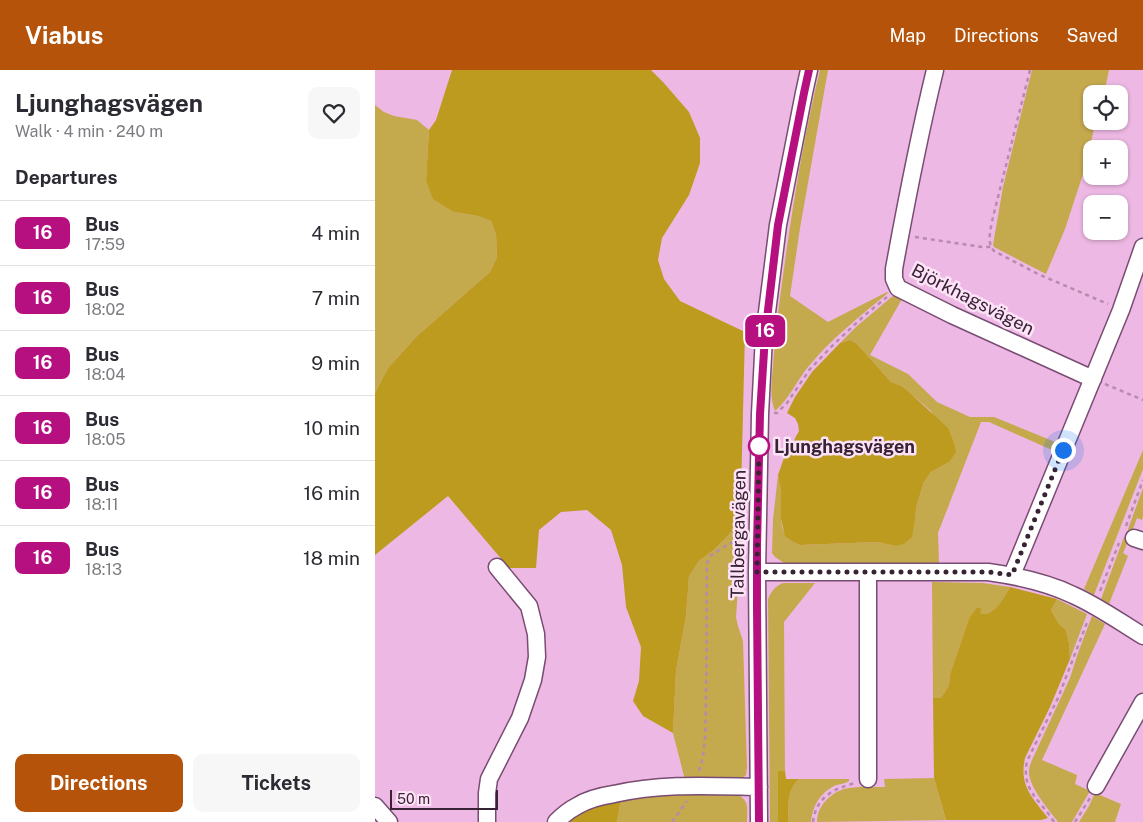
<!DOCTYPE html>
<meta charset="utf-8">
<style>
:root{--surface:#fff;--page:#f7f7f7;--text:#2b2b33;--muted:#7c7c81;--line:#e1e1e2;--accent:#b45309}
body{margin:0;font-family:"Public Sans",sans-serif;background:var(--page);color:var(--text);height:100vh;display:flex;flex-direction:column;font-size:19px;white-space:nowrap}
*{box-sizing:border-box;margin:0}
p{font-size:16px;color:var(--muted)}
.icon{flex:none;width:28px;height:28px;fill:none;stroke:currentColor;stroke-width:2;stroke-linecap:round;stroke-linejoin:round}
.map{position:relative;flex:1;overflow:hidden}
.panel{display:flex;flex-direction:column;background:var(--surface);width:375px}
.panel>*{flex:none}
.badge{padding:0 10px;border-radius:8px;font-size:18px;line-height:32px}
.buttons{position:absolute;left:708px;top:15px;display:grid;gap:10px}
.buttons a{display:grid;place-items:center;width:45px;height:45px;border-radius:10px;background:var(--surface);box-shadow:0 1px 4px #0004;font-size:25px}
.scale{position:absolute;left:15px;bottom:12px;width:108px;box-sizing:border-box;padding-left:5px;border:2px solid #372333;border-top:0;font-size:14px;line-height:18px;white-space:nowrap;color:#372333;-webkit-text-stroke:4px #fee2f8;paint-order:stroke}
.you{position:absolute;width:25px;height:25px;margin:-12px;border:4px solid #fff;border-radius:50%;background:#1a73e8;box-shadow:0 0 0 8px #1a73e833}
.map>.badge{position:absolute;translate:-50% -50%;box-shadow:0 0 0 2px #fff}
h2{padding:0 15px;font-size:19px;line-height:45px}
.round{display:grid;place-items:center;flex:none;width:52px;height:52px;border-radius:10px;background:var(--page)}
.head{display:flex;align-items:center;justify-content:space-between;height:85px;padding:0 15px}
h1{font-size:24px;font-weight:700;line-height:38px}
.cta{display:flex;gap:10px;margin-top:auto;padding:10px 15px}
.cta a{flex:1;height:58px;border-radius:10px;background:var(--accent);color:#fff;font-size:20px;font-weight:700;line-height:58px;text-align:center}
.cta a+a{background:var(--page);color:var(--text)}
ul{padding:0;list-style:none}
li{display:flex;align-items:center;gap:15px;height:65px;padding:0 15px;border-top:1px solid var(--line)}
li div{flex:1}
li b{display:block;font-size:19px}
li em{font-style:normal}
li .badge{min-width:55px;font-weight:700;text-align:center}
header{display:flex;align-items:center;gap:30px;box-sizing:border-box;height:70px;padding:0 25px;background:var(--accent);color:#fff}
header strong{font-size:24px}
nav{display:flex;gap:28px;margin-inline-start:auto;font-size:18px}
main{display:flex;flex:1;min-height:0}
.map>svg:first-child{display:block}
.green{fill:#c5a94d}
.forest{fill:#bd9b1f}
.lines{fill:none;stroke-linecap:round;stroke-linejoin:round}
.minor-casing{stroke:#794c73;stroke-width:19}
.path{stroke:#b68bae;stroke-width:2.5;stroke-dasharray:4 4;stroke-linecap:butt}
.minor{stroke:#fff;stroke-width:16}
.line-casing{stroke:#fff;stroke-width:11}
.line{stroke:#b60f80;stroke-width:8}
.walk{stroke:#372333;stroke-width:5;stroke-dasharray:0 9}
.stop-dot{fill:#fff;stroke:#b60f80;stroke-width:2.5}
.labels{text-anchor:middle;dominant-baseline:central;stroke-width:5;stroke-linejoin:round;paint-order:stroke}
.street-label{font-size:18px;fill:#372333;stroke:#fee2f8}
.stop-label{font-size:18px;font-weight:bold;fill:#372333;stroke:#fee2f8;text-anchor:start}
</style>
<header>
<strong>Viabus</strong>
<nav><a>Map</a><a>Directions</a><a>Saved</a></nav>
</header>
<main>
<section class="panel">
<div class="head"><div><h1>Ljunghagsvägen</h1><p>Walk · 4 min · 240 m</p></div><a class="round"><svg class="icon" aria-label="heart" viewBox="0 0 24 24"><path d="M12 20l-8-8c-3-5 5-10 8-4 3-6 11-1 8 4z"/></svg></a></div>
<h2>Departures</h2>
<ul>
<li><span class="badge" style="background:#b60f80;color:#fff">16</span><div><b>Bus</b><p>17:59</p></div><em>4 min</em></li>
<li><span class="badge" style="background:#b60f80;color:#fff">16</span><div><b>Bus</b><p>18:02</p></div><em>7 min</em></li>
<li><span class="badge" style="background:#b60f80;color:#fff">16</span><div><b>Bus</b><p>18:04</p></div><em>9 min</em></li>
<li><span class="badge" style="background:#b60f80;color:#fff">16</span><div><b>Bus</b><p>18:05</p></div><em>10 min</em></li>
<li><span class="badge" style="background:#b60f80;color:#fff">16</span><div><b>Bus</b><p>18:11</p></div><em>16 min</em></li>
<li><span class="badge" style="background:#b60f80;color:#fff">16</span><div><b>Bus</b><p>18:13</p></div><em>18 min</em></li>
</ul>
<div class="cta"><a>Directions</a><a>Tickets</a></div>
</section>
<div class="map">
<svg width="768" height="752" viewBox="0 0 768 752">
<rect width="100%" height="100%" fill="#edb8e3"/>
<path class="green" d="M445 0H453L425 158 415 226 453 252 512 222 513 223C485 246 456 269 433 297 421 312 414 329 400 341 394 326 397 311 398 296 399 281 401 266 402 251 413 166 425 82 445 0Z
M657 0H734L729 24H716V51H721L708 104 690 159 671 204 619 177 618 175 628 117Z
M0 35 9 42 19 46 42 50 54 60 51 110 79 142 103 146 116 151 121 164 122 187 115 202 42 266 13 298 0 323Z
M519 225 527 229 495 285 533 304 562 332 595 347H619L680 372 677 380 614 352H606L563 463 564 493H409L400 487 397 483 398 450 403 405C404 410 406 415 406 421 408 443 399 465 425 475L503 472 520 476 540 447 542 434 549 412 556 402 574 392 556 341 533 321 525 316 516 312 493 286 481 273 475 270 465 273 481 257Z
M768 380V399L719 525 709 519Z
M768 418V446L767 450 762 448 756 464 752 462Z
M366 423 370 460 366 476 361 547 363 556 368 571 372 697 371 705 365 710H310L298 663 301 601 311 546 314 506 324 491 340 479 357 461Z
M749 467 754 469 748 483 753 486 734 534 726 529Z
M557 512 608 513 635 517C631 524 623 541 614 543 611 544 608 544 605 544L589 565 575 604 574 615 566 628H558Z
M408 513H440L409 552 410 701H403V752H395L393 529C396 522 400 516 408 513Z
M682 529 712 544 695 589 694 573 691 560 684 554 676 540Z
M717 546 730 554 667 690 702 705 700 714 715 721 697 752H683C674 740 653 716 654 701 654 697 656 693 657 690L695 608 703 583Z
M559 708 571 750 442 752C442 735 458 720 474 718 486 716 498 717 510 717L509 709Z
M424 709H474V711C470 714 464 714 459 716 445 723 437 737 436 752H413C414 735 411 721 424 709Z
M262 723 362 724C375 731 372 739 372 752H242L246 728Z
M720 723 746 734 740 752H704L714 736Z"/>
<path class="forest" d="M77 0H276L288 12 314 42 325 68V93L314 125 287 168 283 190 289 209 305 231 370 262 366 423 357 461 340 479 324 491 314 506 311 546 301 601 298 663 268 646 258 631 264 611 266 577 251 537 247 495 236 460 212 440 186 442 164 460 161 498H134L73 426 0 485V323L13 298 42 266 115 202 122 187 121 164 116 151 103 146 79 142 58 129 51 110 54 60 61 50Z
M475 270 481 273 493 286 516 312 526 316 533 321 573 358 579 373 581 382 574 392 556 402 549 412 542 434 537 467 529 474 520 476 503 472 425 475 418 472 410 466 406 449V420L403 405 410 385 418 378 420 368 424 361 423 354 420 348 412 343 420 327 437 302 465 273Z
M635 517 682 529 676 540 684 554 691 560 694 573 695 589 675 637 650 688C644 716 657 727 673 748L666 750H571L559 708 558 628H566L574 615 575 604 595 547 602 538H606L605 544C608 544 611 544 614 543 623 540 631 524 635 517Z
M403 701H410L411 709H424C411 721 414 735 413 752H403Z
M246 728 242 752H191L218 735Z"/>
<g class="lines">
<defs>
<path id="minor" d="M560 0C544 66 531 133 519 199V209L523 218 577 245 718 309
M759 468 768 471
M382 502H613C642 506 671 512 698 525 723 536 745 552 768 566
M493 502V709
M637 505 746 240 768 177
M721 716 768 632
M0 736 14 752
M112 752V723L114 709 145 648 158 610 162 587 161 564 154 536 122 497
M181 752C187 746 194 740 202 736 213 729 226 726 239 724 287 713 335 716 384 717
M384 752 382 502 385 344 389 266 403 155 429 23 434 0"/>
</defs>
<use href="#minor" class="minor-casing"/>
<path class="path" d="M655 0 618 147C616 158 611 173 619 181L663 204 733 234
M540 167 607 177H616
M730 314 768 330
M399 343H402L412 333 435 299 459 274 490 245 512 227
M751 456 768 410
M725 521 744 473
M324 701C332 679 330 651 331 628 332 583 331 538 332 493L335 486 355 473 367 474
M297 752 312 731
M438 752C441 727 458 719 480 713
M679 752C665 729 646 721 652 691L683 628 713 550
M700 752 715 728"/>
<use href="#minor" class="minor"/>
</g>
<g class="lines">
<defs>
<path id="line" d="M384 752 382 537V475L385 344 390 266 403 155 429 23 434 0"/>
</defs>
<use href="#line" class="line-casing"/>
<use href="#line" class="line"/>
<path class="walk" d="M384 376 382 502H613L637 505 688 380"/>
</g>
<circle class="stop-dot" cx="384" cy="376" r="10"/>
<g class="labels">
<g class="street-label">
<text transform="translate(598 229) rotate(27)">Björkhagsvägen</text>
<text transform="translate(363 464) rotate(-89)">Tallbergavägen</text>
</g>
<g class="stop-label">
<text x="399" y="376">Ljunghagsvägen</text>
</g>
</g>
</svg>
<div class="buttons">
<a><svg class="icon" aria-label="locate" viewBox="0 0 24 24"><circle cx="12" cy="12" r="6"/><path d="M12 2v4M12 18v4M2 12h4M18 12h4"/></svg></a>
<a>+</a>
<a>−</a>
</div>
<div class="scale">50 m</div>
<div class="you" style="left:688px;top:380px"></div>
<b class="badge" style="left:390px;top:261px;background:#b60f80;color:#fff">16</b>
</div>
</main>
